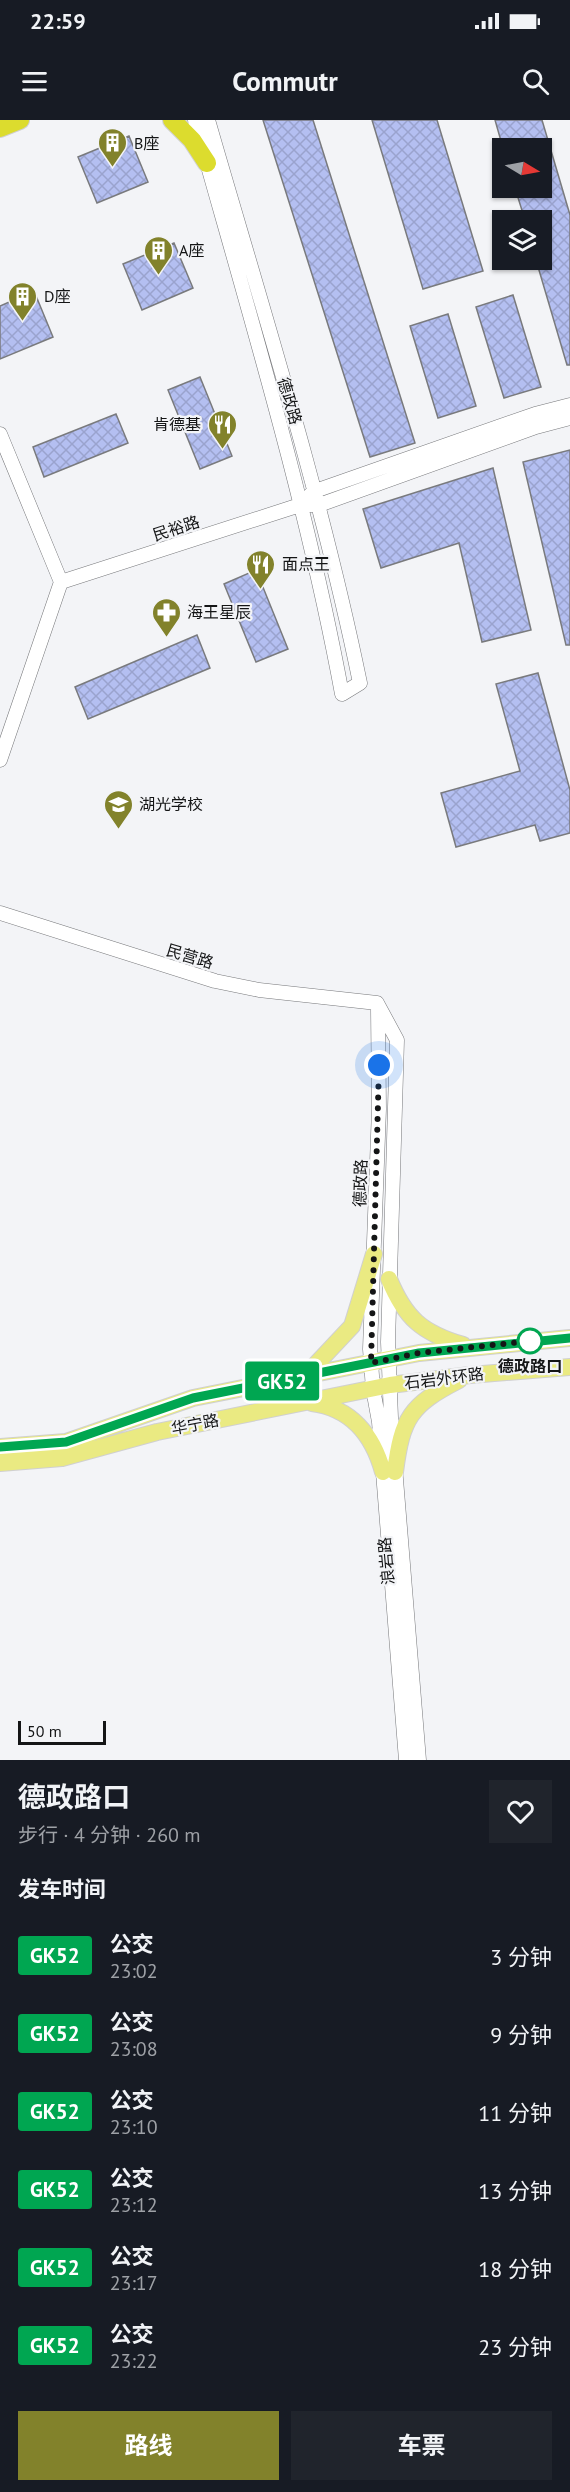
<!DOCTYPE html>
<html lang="zh">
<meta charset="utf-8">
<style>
:root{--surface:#171b24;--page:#20242c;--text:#f1f3f6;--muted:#9ea1a6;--accent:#82822b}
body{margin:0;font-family:"PT Sans","Noto Sans SC",sans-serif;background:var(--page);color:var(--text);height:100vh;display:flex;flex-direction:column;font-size:22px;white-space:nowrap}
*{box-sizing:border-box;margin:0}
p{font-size:20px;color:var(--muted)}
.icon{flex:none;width:33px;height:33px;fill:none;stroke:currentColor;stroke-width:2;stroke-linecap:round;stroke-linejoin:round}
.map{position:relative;height:1640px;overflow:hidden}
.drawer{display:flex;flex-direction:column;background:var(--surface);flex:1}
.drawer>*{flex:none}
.badge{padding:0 12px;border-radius:4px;font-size:21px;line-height:39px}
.needle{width:39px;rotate:100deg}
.buttons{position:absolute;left:492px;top:18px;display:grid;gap:12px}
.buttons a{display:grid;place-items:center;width:60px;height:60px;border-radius:0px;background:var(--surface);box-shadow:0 2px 4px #0004;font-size:30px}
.scale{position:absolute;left:18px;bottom:15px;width:88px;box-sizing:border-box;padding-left:6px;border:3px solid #141516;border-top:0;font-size:16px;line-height:21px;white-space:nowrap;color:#141516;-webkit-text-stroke:4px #f3f4f7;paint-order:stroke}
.you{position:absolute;width:30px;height:30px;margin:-15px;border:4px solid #fff;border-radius:50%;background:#1a73e8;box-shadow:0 0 0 9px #1a73e833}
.map>.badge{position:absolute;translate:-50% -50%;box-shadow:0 0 0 3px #fff}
h2{padding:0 18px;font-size:22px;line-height:54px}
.round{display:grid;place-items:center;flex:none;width:63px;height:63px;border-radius:0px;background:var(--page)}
.head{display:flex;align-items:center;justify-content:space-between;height:102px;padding:0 18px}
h1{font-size:28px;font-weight:700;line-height:45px}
.button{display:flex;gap:12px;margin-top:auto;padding:12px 18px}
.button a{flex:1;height:69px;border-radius:0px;background:var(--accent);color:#fff;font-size:24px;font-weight:700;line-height:69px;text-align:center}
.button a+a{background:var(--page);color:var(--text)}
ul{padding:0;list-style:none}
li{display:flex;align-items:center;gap:18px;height:78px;padding:0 18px}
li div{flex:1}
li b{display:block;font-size:22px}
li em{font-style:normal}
li .badge{min-width:66px;font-weight:700;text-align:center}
.status{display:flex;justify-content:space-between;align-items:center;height:42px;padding:0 30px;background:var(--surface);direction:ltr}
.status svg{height:16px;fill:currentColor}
header{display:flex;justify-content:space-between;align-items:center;height:78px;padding:0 18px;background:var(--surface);font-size:27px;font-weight:700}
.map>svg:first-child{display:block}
.building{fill:url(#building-cross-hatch);stroke:#797a7d;stroke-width:1.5}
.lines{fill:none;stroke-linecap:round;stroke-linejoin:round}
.secondary-casing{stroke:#77787b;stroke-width:15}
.primary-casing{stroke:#d0d0d0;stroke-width:18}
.highway-casing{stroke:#d0d0d0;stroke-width:20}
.secondary{stroke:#fff;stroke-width:14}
.primary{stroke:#eaea82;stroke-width:16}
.highway{stroke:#dcdc2e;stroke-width:18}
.line-casing{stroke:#fff;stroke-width:14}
.line{stroke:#00a651;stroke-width:9}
.walk{stroke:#141516;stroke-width:6;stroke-dasharray:0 10.8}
.stop-dot{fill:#fff;stroke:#00a651;stroke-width:3}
.labels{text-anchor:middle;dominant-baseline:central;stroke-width:4.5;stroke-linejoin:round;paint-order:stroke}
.poi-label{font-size:16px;fill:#141516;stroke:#f3f4f7;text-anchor:start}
.street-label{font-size:16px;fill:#141516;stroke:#f3f4f7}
.stop-label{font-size:16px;font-weight:bold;fill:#141516;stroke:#f3f4f7}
</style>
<div class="status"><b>22:59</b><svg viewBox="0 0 49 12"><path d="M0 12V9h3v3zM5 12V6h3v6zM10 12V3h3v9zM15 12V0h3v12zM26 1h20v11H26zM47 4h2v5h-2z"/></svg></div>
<header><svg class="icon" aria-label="menu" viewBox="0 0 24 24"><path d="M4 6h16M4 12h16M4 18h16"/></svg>Commutr<svg class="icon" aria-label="search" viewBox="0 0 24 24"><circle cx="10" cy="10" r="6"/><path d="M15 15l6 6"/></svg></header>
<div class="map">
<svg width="570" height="1640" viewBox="0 0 570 1640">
<defs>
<pattern id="building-cross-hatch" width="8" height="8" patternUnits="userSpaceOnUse" patternTransform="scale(1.5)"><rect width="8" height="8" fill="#b4bff1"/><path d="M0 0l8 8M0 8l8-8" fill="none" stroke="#9aa3ce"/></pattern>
</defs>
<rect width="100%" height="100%" fill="#f3f4f7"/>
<path class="building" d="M263 0H313L415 323 370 337Z
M372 0H437L483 151 423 169Z
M495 0H542L570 95V245H567L536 140H542V100H525L515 68H542V28H503Z
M129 16 148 62 97 83 78 37Z
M174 123 193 168 142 190 123 144Z
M34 171 53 217 0 239V186Z
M513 175 541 267 504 278 476 187Z
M448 194 476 286 438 298 410 206Z
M200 257 232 336 200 349 168 270Z
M116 294 128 323 44 357 33 327Z
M570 330V525H566L523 342Z
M493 348 531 510 482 522 459 423 381 448 363 389Z
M256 450 288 529 256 542 224 464Z
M197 515 210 548 88 599 75 567Z
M538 553 570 670V713L540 721 535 705 456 727 441 673 520 651 496 564Z"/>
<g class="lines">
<defs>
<path id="secondary" d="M195 0C248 190 306 379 342 574L360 563C321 373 262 187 208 0
M0 314 61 462 0 640
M310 375 315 371 535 294 570 285
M61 462 300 385H319L536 307 570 298
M0 793 215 861 259 870 377 883
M377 883 397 920 388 1222 391 1298 419 1640
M378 888 379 989 370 1229 373 1269 379 1302 406 1640"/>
<path id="primary" d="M389 1159C405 1198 422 1213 463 1225
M305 1256 352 1206 374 1134
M312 1283C351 1288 373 1315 383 1352
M0 1327 66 1322 193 1278 419 1233 570 1218
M0 1343 62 1338 157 1312 390 1265 470 1255 570 1247
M395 1352C402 1298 410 1285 459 1260"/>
<path id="highway" d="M172 0 192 20 207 43
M0 8 20 0"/>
</defs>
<use href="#secondary" class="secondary-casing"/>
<use href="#primary" class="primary-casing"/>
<use href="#highway" class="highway-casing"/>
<use href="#secondary" class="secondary"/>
<use href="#primary" class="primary"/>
<use href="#highway" class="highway"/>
</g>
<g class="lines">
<defs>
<path id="line" d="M0 1327 66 1322 193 1278 419 1233 570 1218"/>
</defs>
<use href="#line" class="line-casing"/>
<use href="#line" class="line"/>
<path class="walk" d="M379 945 371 1243 419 1233 530 1221"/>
</g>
<defs>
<symbol id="building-pin" viewBox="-11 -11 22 30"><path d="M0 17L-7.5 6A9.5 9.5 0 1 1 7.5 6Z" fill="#82822b" stroke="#f3f4f7"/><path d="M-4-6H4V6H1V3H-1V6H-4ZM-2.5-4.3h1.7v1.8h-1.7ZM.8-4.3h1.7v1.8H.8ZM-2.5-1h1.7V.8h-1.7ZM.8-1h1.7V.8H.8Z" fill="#fff"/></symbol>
<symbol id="restaurant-pin" viewBox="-11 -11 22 30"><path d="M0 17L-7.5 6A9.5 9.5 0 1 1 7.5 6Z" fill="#82822b" stroke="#f3f4f7"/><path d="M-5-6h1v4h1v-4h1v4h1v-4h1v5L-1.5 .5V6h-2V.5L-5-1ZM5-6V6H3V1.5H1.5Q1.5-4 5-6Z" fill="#fff"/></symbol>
<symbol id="pharmacy-pin" viewBox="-11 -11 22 30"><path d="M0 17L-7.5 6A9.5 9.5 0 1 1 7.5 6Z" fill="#82822b" stroke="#f3f4f7"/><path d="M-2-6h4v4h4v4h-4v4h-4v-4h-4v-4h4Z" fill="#fff"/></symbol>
<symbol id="school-pin" viewBox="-11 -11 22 30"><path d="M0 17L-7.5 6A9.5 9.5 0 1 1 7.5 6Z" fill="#82822b" stroke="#f3f4f7"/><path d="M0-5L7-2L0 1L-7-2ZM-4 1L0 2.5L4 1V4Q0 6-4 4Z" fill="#fff"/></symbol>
</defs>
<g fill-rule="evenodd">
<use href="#building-pin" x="96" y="6" width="33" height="45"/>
<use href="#building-pin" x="142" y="114" width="33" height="45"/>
<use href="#building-pin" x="6" y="160" width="33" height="45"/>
<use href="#restaurant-pin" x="206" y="288" width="33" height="45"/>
<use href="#restaurant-pin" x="244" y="428" width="33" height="45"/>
<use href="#pharmacy-pin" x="150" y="476" width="33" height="45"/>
<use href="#school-pin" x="102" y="668" width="33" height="45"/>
</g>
<circle class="stop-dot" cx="530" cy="1221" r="12"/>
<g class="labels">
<g class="poi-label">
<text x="134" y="23">B座</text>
<text x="179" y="130">A座</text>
<text x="44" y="176">D座</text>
<text x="201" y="304" text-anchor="end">肯德基</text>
<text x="282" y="444">面点王</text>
<text x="187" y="492">海王星辰</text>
<text x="139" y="684">湖光学校</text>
</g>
<g class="street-label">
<text transform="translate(290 281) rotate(74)">德政路</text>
<text transform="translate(176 408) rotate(-18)">民裕路</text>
<text transform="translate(190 836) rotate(17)">民营路</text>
<text transform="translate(360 1063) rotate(-88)">德政路</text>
<text transform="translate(444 1258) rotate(-7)">石岩外环路</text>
<text transform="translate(195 1304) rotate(-11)">华宁路</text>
<text transform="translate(386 1441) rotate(-95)">浪岩路</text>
</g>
<g class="stop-label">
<text x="530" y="1246">德政路口</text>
</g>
</g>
</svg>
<div class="buttons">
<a><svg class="needle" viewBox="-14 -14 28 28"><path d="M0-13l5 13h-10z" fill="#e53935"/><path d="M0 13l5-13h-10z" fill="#9ea1a6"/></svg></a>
<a><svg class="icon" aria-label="layers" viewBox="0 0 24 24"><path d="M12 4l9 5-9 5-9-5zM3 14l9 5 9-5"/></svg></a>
</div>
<div class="scale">50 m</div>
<div class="you" style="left:379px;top:945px"></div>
<b class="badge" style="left:282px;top:1261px;background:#00a651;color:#fff">GK52</b>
</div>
<section class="drawer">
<div class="head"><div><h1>德政路口</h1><p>步行 · 4 分钟 · 260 m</p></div><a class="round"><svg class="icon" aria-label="heart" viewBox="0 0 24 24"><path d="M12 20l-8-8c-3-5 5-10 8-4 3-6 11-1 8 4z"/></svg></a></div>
<h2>发车时间</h2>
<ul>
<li><span class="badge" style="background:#00a651;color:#fff">GK52</span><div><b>公交</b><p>23:02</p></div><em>3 分钟</em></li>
<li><span class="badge" style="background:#00a651;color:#fff">GK52</span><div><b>公交</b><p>23:08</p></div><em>9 分钟</em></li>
<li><span class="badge" style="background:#00a651;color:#fff">GK52</span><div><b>公交</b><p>23:10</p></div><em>11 分钟</em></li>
<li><span class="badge" style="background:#00a651;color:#fff">GK52</span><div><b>公交</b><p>23:12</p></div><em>13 分钟</em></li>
<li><span class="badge" style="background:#00a651;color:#fff">GK52</span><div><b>公交</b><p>23:17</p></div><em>18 分钟</em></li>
<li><span class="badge" style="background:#00a651;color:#fff">GK52</span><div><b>公交</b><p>23:22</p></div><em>23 分钟</em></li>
</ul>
<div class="button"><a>路线</a><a>车票</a></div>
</section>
